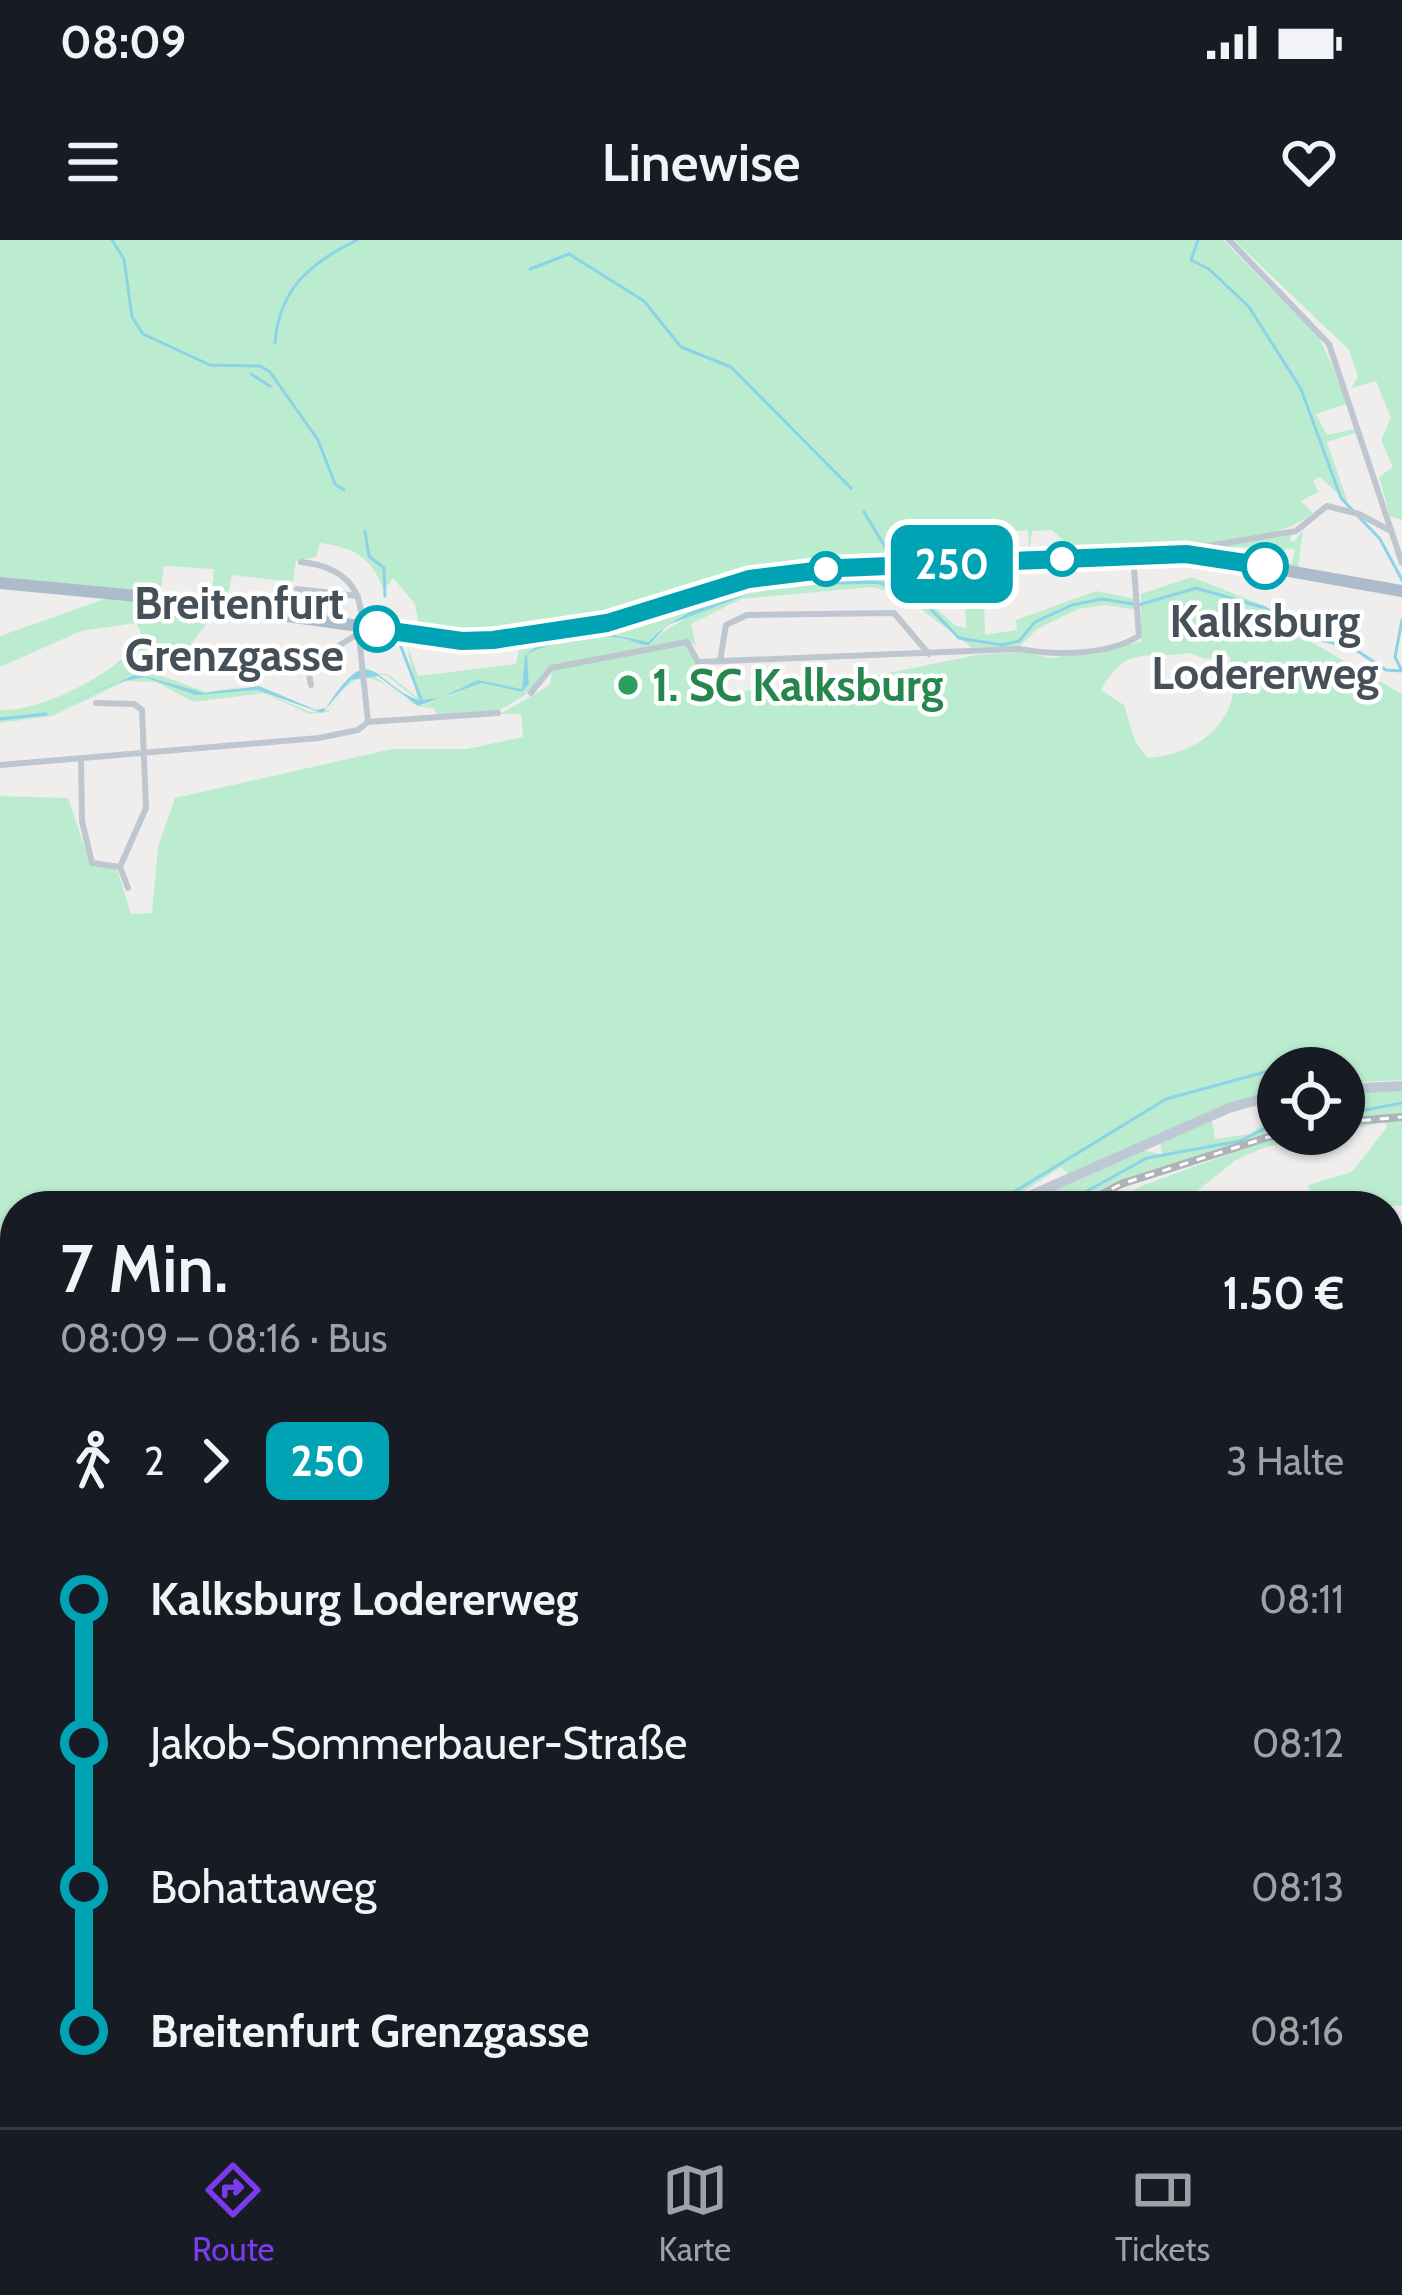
<!DOCTYPE html>
<html lang="de">
<meta charset="utf-8">
<style>
:root{--surface:#171b24;--page:#20242c;--text:#f1f3f6;--muted:#9ea1a6;--line:#363941;--accent:#7c3aed}
body{margin:0;font-family:Cabin,sans-serif;background:var(--page);color:var(--text);height:100vh;display:flex;flex-direction:column;font-size:45px;white-space:nowrap}
*{box-sizing:border-box;margin:0}
p{font-size:39px;color:var(--muted)}
.icon{flex:none;width:66px;height:66px;fill:none;stroke:currentColor;stroke-width:2;stroke-linecap:round;stroke-linejoin:round}
.map{position:relative;flex:1;overflow:hidden}
.sheet{position:absolute;left:0px;top:951px;width:1404px;height:936px;display:flex;flex-direction:column;background:var(--surface);border-radius:48px 48px 0 0;box-shadow:0 3px 9px #0004}
.sheet>*{flex:none}
.badge{padding:0 24px;border-radius:18px;font-size:42px;line-height:78px}
.fabs{position:absolute;left:1257px;top:807px;display:grid;gap:24px}
.fabs a{display:grid;place-items:center;width:108px;height:108px;border-radius:50%;background:var(--surface);box-shadow:0 3px 9px #0004;font-size:60px}
.map>.badge{position:absolute;translate:-50% -50%;box-shadow:0 0 0 6px #fff}
.legs{display:flex;align-items:center;gap:18px;height:132px;padding:0 60px;font-size:39px}
.legs p{margin-inline-start:auto}
.headline{display:flex;align-items:center;justify-content:space-between;height:204px;padding:0 60px}
h1{font-size:66px;font-weight:600;line-height:90px}
ul{padding:0 60px;list-style:none}
li{display:flex;align-items:center;gap:42px;height:144px;font-size:45px}
li i{display:grid;place-items:center;width:18px;height:100%;margin:0 15px;background:currentColor}
li i::after{content:'';width:30px;height:30px;margin:-15px;border:9px solid;border-radius:50%;background:var(--surface)}
li p{margin-inline-start:auto}
li:first-child i{background:linear-gradient(#0000 50%,currentColor 0)}
li:last-child i{background:linear-gradient(currentColor 50%,#0000 0)}
.status{display:flex;justify-content:space-between;align-items:center;height:84px;padding:0 60px;background:var(--surface);direction:ltr}
.status svg{height:33px;fill:currentColor}
header{display:flex;justify-content:space-between;align-items:center;height:156px;padding:0 60px;background:var(--surface);font-size:54px;font-weight:600}
.menu{display:flex;justify-content:space-around;align-items:center;height:168px;border-top:3px solid var(--line);background:var(--surface);font-size:33px;color:var(--muted)}
.menu a{display:grid;justify-items:center;gap:6px}
.menu .current{color:var(--accent)}
.map>svg:first-child{display:block}
.green{fill:#bceccf;fill-rule:evenodd}
.water{fill:#8bd3e7}
.lines{fill:none;stroke-linecap:round;stroke-linejoin:round}
.stream{stroke:#8bd3e7;stroke-width:3}
.minor{stroke:#bec7cf;stroke-width:6}
.secondary{stroke:#bec8d3;stroke-width:10}
.primary{stroke:#adbccb;stroke-width:12}
.rail-casing{stroke:#afb2b7;stroke-width:8}
.rail{stroke:#fff;stroke-width:3;stroke-dasharray:9;stroke-linecap:butt}
.line-1-casing{stroke:#fff;stroke-width:27}
.line-1{stroke:#00a3b4;stroke-width:18}
.stop-1-dot{fill:#fff;stroke:#00a3b4;stroke-width:6}
.leisure-dot{fill:#2e9e5b;stroke:#fff;stroke-width:4.5}
.labels{text-anchor:middle;dominant-baseline:central;stroke-width:9;stroke-linejoin:round;paint-order:stroke}
.stop-label{font-size:45px;font-weight:bold;fill:#465059;stroke:#fff;text-anchor:end}
.leisure-label{font-size:45px;font-weight:bold;fill:#27864d;stroke:#fff;text-anchor:start}
</style>
<div class="status"><b>08:09</b><svg viewBox="0 0 49 12"><path d="M0 12V9h3v3zM5 12V6h3v6zM10 12V3h3v9zM15 12V0h3v12zM26 1h20v11H26zM47 4h2v5h-2z"/></svg></div>
<header><svg class="icon" aria-label="menu" viewBox="0 0 24 24"><path d="M4 6h16M4 12h16M4 18h16"/></svg>Linewise<svg class="icon" aria-label="heart" viewBox="0 0 24 24"><path d="M12 20l-8-8c-3-5 5-10 8-4 3-6 11-1 8 4z"/></svg></header>
<div class="map">
<svg width="1402" height="1887" viewBox="0 0 1402 1887">
<rect width="100%" height="100%" fill="#f0eded"/>
<path class="green" d="M0 0H1223L1319 97 1349 163 1316 174 1327 195 1355 189V193L1327 202 1348 263 1320 237 1313 241 1319 252 1301 261 1313 273C1275 308 1131 310 1076 312L1052 290 1032 291 1029 316 1028 290 981 294 982 321 924 324 926 359 956 386 966 388 964 328 1005 326 1006 360 984 362 985 395 1017 390 1016 380 1096 351 1135 359V370L1106 365 1078 369 1037 389 1018 408 976 411 900 353 870 347 741 359 691 384 696 406 686 400 549 426 530 452 498 471 436 475 434 468C399 470 390 429 351 440L328 472 309 474 263 453 194 462 156 442 126 441 52 476 0 483V470C41 472 112 435 137 404L164 408 162 436 206 452 248 446 214 453 257 450 311 472 329 470C376 403 372 449 421 466L482 443 522 452 529 444 527 415C539 404 603 394 621 398 632 400 637 405 649 405 695 355 863 315 921 361L916 351C838 322 706 346 648 402 635 401 624 395 610 394 595 393 535 402 529 413 521 424 527 437 522 449L478 440 440 458 418 460 387 436 365 430 389 435 417 457 407 405 418 436 516 424 519 408 461 407 478 403 420 392 415 364 393 338 384 350C370 316 355 308 320 303L316 317 296 321 293 342 232 335 227 363 211 360 214 329 164 326 160 357 217 370 189 407 138 401 142 395 136 383 81 391 0 427V396L113 356 0 338Z
M1234 0H1402V280L1390 276 1379 237 1393 227 1381 200 1391 178 1376 141 1351 148 1358 137 1349 110Z
M1303 290 1298 328 1286 326 1292 323 1295 310 1287 308 1280 313 1285 316 1282 324 1247 318 1249 307H1233V313L1245 318 1214 313V307L1293 294 1289 300 1294 302Z
M1192 337 1267 367 1271 379 1402 454V840L1344 843V828H1278V894H1326L1263 908 1236 920 1178 966H1104L1141 946 1229 914 1228 908 1124 940 1076 966H1016L1143 910 1162 915 1160 902 1212 880 1215 899 1250 894 1269 880 1261 856 1070 936 1061 927 1001 966H15V1477L0 1491V556L68 558 91 626 117 629 131 674 152 673 158 607 175 558 392 509H467L523 497 521 474H500L550 445 552 430 685 404 693 407 701 441 713 453 835 444 976 415 1022 412 1051 418 1141 402V354ZM1190 413 1205 419 1229 416C1249 473 1204 514 1148 518L1135 501 1124 465 1101 450C1126 405 1144 419 1190 413Z
M1402 848V966H1314L1308 945 1352 932 1387 887 1385 882 1344 891V850Z
M1402 1143V1887H0V1666L15 1655V1872H1389V1146Z"/>
<path class="water" d="M872 340 903 346 925 359 877 344 772 345 668 385 649 405C637 405 632 400 621 398 603 394 540 404 527 415L529 444 522 452 482 443 418 466 378 436 351 440 322 473 257 450 196 455 144 437 115 443 45 474 137 434 204 453 259 446 316 470 326 468C372 397 371 442 418 460L440 458 478 440 522 449 525 416 541 402H575L605 393 648 402C702 350 797 334 872 340Z"/>
<g class="lines">
<path class="stream" d="M112 0 124 19 132 77 143 94 210 125 260 126 270 132 318 200 335 244 344 250
M1198 0 1191 20 1209 29 1249 67 1301 149 1341 258 1380 299 1402 340
M530 29 569 14 644 61 681 107 731 127 851 248
M275 103C279 49 310 23 357 0
M251 134 270 146
M864 272 893 320
M365 291 369 316 384 328 385 356
M900 332 910 349
M920 358 959 398 1002 405 1019 401 1035 382 1072 365 1102 359 1139 365 1196 348 1265 368 1317 399 1353 408 1386 430 1402 431
M398 399 421 459
M1401 429 1395 417 1402 380
M0 479 46 474
M1344 874 1402 863
M991 966 1166 859 1313 819
M1060 966 1147 918 1240 901 1278 882
M0 1252 15 1258"/>
<path class="minor" d="M1229 0 1329 104 1402 323
M1198 314 1203 307 1296 291 1327 266 1359 274 1389 290
M301 322C337 326 363 343 361 383
M297 349 358 356
M359 396 368 482
M168 408 307 425 358 394
M720 421 726 385 747 375 894 373 929 414
M307 425 311 445
M531 453 551 428 687 402 698 422 1020 409C1056 416 1108 415 1139 396L1133 315
M368 482 498 473
M81 520 82 581 92 623 120 627 146 568 142 470 134 464 96 463
M0 525 319 498 358 490 368 482
M120 627 128 648
M0 1262 15 1268
M0 1557 15 1544
M0 1613 15 1607
M0 1638 15 1629"/>
<path class="secondary" d="M1344 849 1402 846
M1007 966 1229 868 1278 854
M0 1576 15 1567"/>
<path class="primary" d="M0 343 158 358 473 402 596 385 735 342 840 328 1186 313 1402 351"/>
<defs>
<path id="rail" d="M1344 882 1402 877
M1080 966 1121 944 1278 894"/>
</defs>
<use href="#rail" class="rail-casing"/>
<use href="#rail" class="rail"/>
</g>
<g class="lines">
<defs>
<path id="line-1" d="M377 389 462 401 493 400 607 383 749 339 840 328 1186 314 1265 326"/>
</defs>
<use href="#line-1" class="line-1-casing"/>
<use href="#line-1" class="line-1"/>
</g>
<g class="stop-1-dot">
<circle cx="1062" cy="319" r="15"/>
<circle cx="1265" cy="326" r="21"/>
<circle cx="826" cy="329" r="15"/>
<circle cx="377" cy="389" r="21"/>
</g>
<circle class="leisure-dot" cx="628" cy="445" r="12"/>
<g class="labels">
<g class="stop-label">
<text x="344" y="363">Breitenfurt<tspan x="344" dy="52">Grenzgasse</tspan></text>
<text x="1265" y="381" text-anchor="middle">Kalksburg<tspan x="1265" dy="52">Lodererweg</tspan></text>
</g>
<g class="leisure-label">
<text x="652" y="445">1. SC Kalksburg</text>
</g>
</g>
</svg>
<div class="fabs">
<a><svg class="icon" aria-label="locate" viewBox="0 0 24 24"><circle cx="12" cy="12" r="6"/><path d="M12 2v4M12 18v4M2 12h4M18 12h4"/></svg></a>
</div>
<b class="badge" style="left:952px;top:324px;background:#00a3b4;color:#fff">250</b>
<section class="sheet">
<div class="headline"><div><h1>7 Min.</h1><p>08:09 – 08:16 · Bus</p></div><b>1.50 €</b></div>
<div class="legs"><svg class="icon" aria-label="walk" viewBox="0 0 24 24"><circle cx="13" cy="4" r="2"/><path d="M13 8l-2 6 4 7M11 14l-3 7M7 12l3-4h3l4 4"/></svg>2<svg class="icon" aria-label="forward" viewBox="0 0 24 24"><path d="M9 5l7 7-7 7"/></svg><b class="badge" style="background:#00a3b4;color:#fff">250</b><p>3 Halte</p></div>
<ul>
<li><i style="color:#00a3b4"></i><b>Kalksburg Lodererweg</b><p>08:11</p></li>
<li><i style="color:#00a3b4"></i><span>Jakob-Sommerbauer-Straße</span><p>08:12</p></li>
<li><i style="color:#00a3b4"></i><span>Bohattaweg</span><p>08:13</p></li>
<li><i style="color:#00a3b4"></i><b>Breitenfurt Grenzgasse</b><p>08:16</p></li>
</ul>
</section>
</div>
<nav class="menu">
<a class="current"><svg class="icon" aria-label="directions" viewBox="0 0 24 24"><path d="M12 3l9 9-9 9-9-9zM9 14v-3h6M13 9l2 2-2 2"/></svg>Route</a>
<a><svg class="icon" aria-label="map" viewBox="0 0 24 24"><path d="M3 6l6-2 6 2 6-2v14l-6 2-6-2-6 2zM9 4v14M15 6v14"/></svg>Karte</a>
<a><svg class="icon" aria-label="tickets" viewBox="0 0 24 24"><path d="M3 7h18v10H3zM15 7v10"/></svg>Tickets</a>
</nav>
